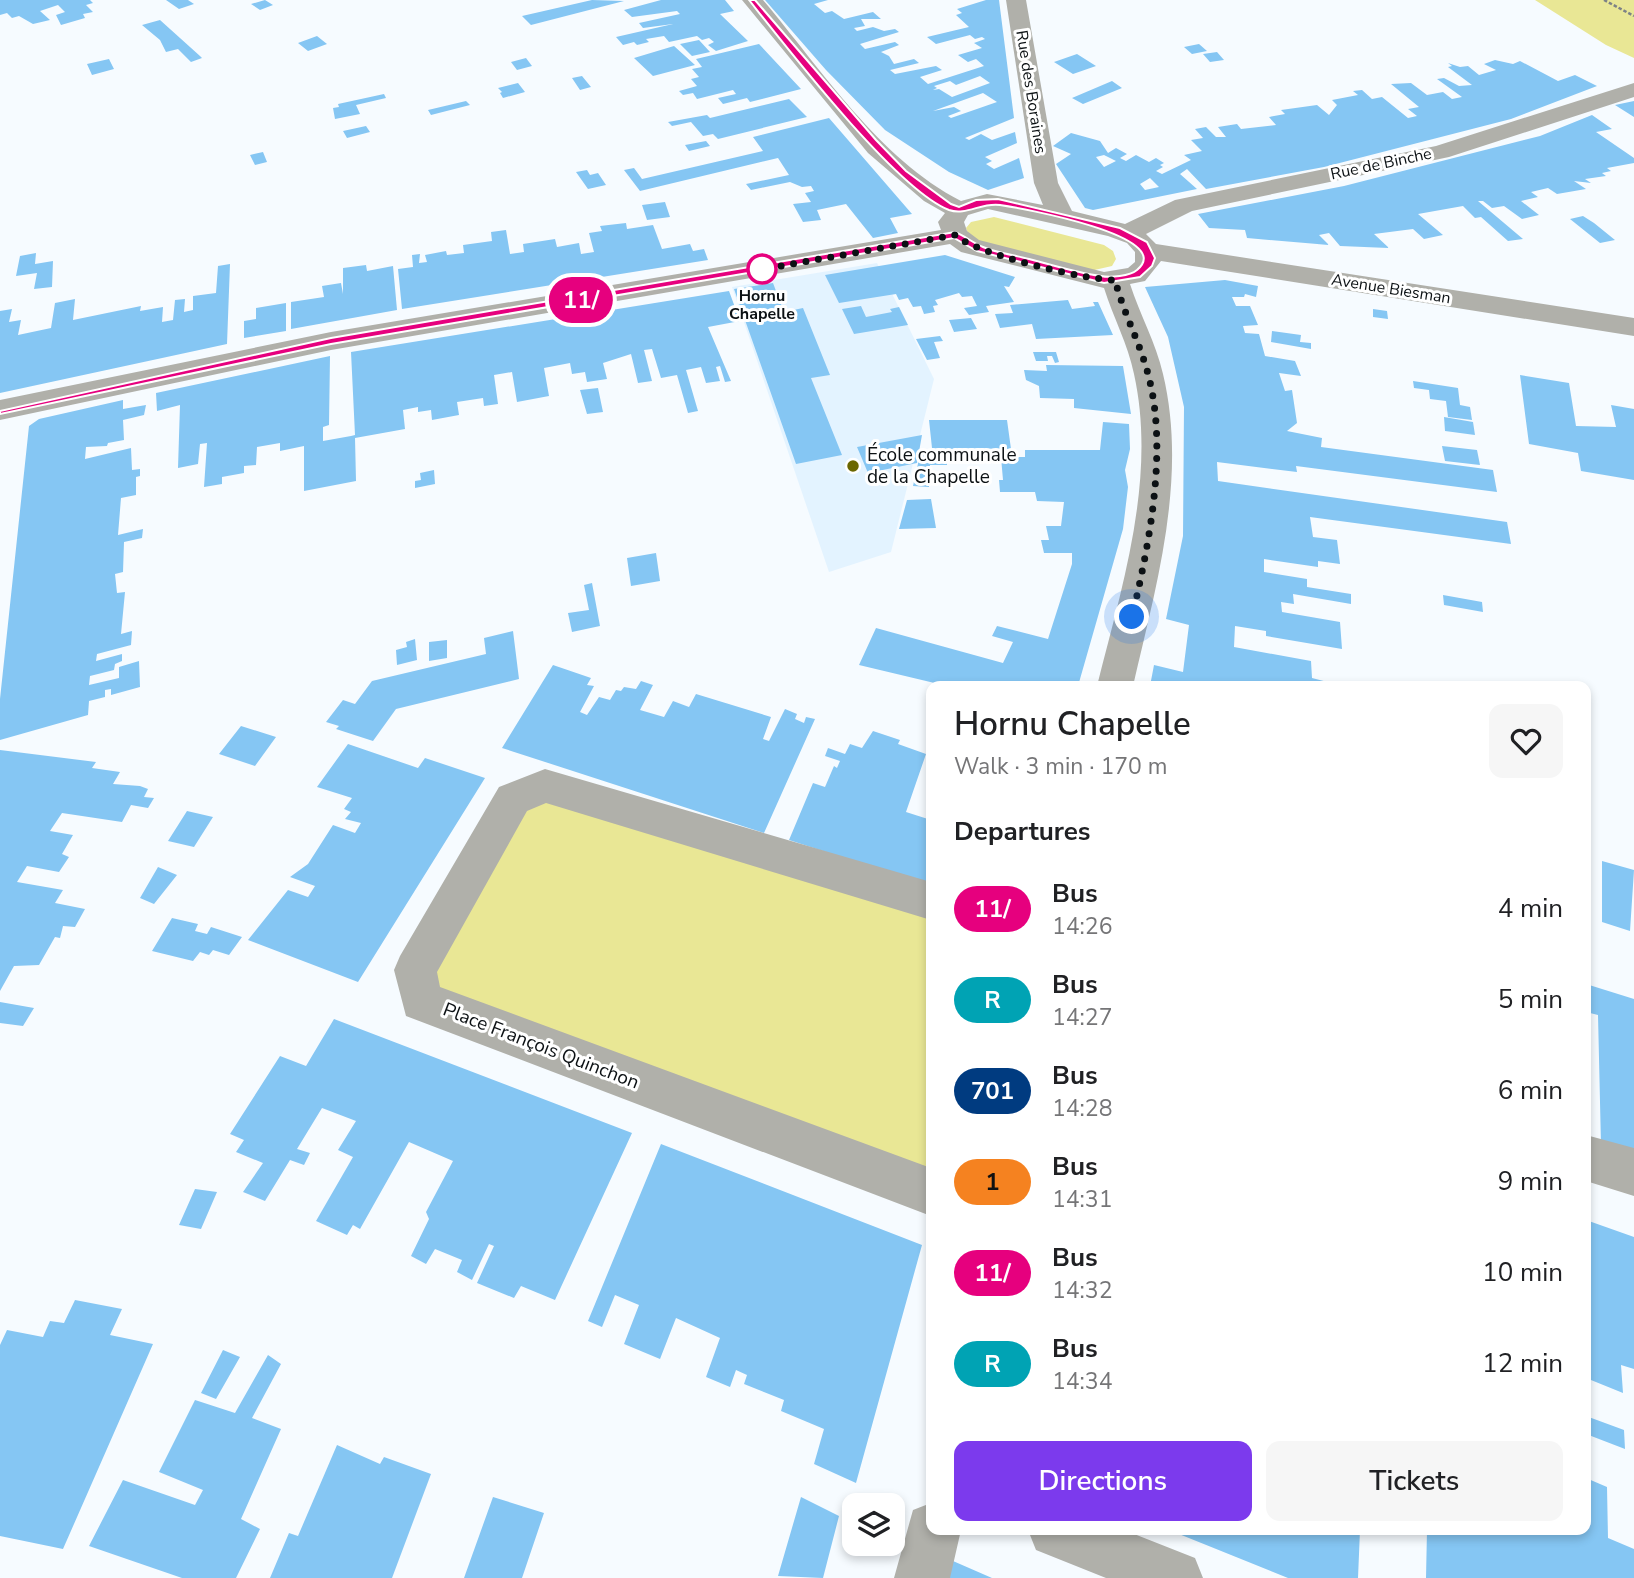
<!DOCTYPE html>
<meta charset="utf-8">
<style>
:root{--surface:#fff;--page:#f6f6f6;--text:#202124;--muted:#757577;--accent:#7c3aed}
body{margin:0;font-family:"Nunito Sans",sans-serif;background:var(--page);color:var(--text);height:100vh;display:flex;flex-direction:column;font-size:26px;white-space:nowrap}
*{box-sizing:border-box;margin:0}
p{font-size:23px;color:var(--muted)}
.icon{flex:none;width:38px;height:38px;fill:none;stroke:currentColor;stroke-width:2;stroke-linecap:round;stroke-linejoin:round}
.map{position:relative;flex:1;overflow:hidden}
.details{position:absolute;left:926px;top:681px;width:665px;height:854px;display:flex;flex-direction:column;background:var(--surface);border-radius:14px;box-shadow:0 4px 10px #0003}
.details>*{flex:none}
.badge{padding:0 14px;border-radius:23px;font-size:24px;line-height:46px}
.fabs{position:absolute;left:842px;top:1493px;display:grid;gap:14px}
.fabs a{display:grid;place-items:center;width:63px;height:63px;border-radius:14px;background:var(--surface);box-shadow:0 4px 10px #0003;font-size:35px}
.you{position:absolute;width:35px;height:35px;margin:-18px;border:5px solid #fff;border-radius:50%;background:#1a73e8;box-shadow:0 0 0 10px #1a73e833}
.map>.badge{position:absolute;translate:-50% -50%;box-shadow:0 0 0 4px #fff}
h2{padding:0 28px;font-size:26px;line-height:63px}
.round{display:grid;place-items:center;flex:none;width:74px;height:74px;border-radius:14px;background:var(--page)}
.summary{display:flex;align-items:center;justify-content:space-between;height:119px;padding:0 28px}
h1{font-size:33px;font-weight:600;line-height:52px}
.button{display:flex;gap:14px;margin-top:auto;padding:14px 28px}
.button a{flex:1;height:80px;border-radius:14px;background:var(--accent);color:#fff;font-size:28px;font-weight:600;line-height:80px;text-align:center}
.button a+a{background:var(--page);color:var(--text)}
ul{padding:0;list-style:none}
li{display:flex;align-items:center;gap:21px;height:91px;padding:0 28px}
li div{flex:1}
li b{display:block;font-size:26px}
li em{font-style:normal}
li .badge{min-width:77px;font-weight:700;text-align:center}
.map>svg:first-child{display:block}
.built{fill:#e3f3ff}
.green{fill:#e9e795}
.building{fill:#85c6f3;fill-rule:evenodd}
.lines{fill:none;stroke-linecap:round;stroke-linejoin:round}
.path{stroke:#7d8286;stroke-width:2.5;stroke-dasharray:3.5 2;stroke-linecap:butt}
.minor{fill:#b0b0aa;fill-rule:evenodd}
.line{fill:#e6007e;stroke:#fff;stroke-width:2}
.walk{stroke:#0c1114;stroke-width:7;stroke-dasharray:0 12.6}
.stop-dot{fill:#fff;stroke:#e6007e;stroke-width:3.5}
.poi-dot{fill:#6a6700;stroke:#fff;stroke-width:2.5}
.labels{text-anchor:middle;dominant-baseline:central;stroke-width:6;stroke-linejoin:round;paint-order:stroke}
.far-street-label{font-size:16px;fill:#0c1114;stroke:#fff}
.far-stop-label{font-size:16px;font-weight:bold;fill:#0c1114;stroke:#fff}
.poi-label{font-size:19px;fill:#0c1114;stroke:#fff;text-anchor:start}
.street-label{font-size:19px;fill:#0c1114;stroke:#fff}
</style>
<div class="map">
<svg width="1634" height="1578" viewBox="0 0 1634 1578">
<rect width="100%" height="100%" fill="#f6fbff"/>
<path class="built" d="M877 263 934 379 891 552 829 572 732 287Z"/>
<path class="green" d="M1535 0H1634V58L1606 45Z
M994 217 1104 245 1113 251 1116 259 1112 266 1090 271 977 242 969 236 966 228 971 222Z
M545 786 931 901V1192L421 1001 513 799Z"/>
<path class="building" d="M0 0H90L93 3 86 5 93 12 83 14 85 18 61 25 56 15 65 12 58 5 40 11 50 20 33 24 19 16 12 18 7 13 0 15Z
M166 0H188L194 4 179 9Z
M265 0 273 5 260 10 251 4Z
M592 0 624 1 531 25 522 16Z
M661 0H725L734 11 720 14 748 41 716 51 708 45 714 42 709 38 702 40 697 36 669 42 664 36 646 39 649 42 637 45 634 42 623 45 616 37 673 24 643 28 639 23 680 14 677 11 632 17 624 10Z
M765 0H828L814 4 825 13 832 11 844 19 873 12 881 19H861L865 26 854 28 857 31 873 27 884 31 895 29 899 32 860 44 865 49 895 42 899 45 881 52 889 56 894 64 914 59 919 63 890 70 895 74 936 66 942 70 920 77 928 84 984 66 976 59 968 62 958 55 982 48 974 43 985 39 982 37 975 39 970 35 936 44 927 37 969 27 956 15 962 13 957 9 986 0H999L1014 118 965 138 969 140 981 134 992 140 1015 132 1017 143 985 157 992 161 986 164 994 169 1019 158 1024 178 988 190 949 172 885 130 826 70ZM980 76 990 83 952 97 939 89 933 90 937 88 934 86 950 81 956 85ZM983 93 997 102 951 118 948 116 961 111 954 107 933 111Z
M160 20 200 56 202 58 191 62 178 49 166 52 160 40 142 25Z
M317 36 327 44 308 51 298 43Z
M699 40 710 52 692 56 680 44Z
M759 44 801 89 750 102 747 98 723 104 718 98 736 94 733 90 697 99 693 93 683 95 679 91 697 86 691 79 699 77 692 69 702 67 696 59Z
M1199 44 1207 51 1192 54 1184 47Z
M674 46 695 65 653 76 634 58Z
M1217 52 1224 60 1210 62 1203 54Z
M1077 54 1096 66 1073 74 1054 62Z
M526 58 532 66 517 70 511 62Z
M109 59 114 69 92 75 87 64Z
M1495 60 1513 64 1520 61 1558 81 1575 75 1597 86 1511 119 1324 167 1206 189 1187 169 1180 174 1197 189 1093 210 1085 208 1056 164 1071 154 1053 146 1071 133 1100 141 1108 153 1116 148 1127 154 1120 158 1126 161 1136 155 1149 162 1156 158 1164 163 1160 165 1163 167 1156 171 1162 174 1191 160 1184 155 1202 151 1191 140 1203 138 1195 129 1206 127 1216 137H1226L1218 127 1237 124 1241 129 1276 125 1269 117 1285 114 1281 110 1317 105 1329 115 1337 105 1332 100 1358 95 1353 91 1362 90 1372 99 1382 97 1408 118 1417 116 1408 109 1419 107 1391 84 1411 83 1427 95 1443 92 1452 99 1462 97 1437 79 1444 78 1459 86 1472 85 1448 67 1452 66 1448 63 1460 67 1468 66 1479 75 1496 70 1484 64ZM1104 155 1116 161 1104 167 1096 157ZM1150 178 1159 187 1145 190 1140 184Z
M582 76 591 87 580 90 572 78Z
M1112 81 1122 88 1083 104 1072 98Z
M518 83 525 92 503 98 500 93 502 92 498 88Z
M384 94 386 98 356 105 360 114 335 119 333 108 339 107 338 104Z
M789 99 807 117 718 139 713 134 703 136 691 122 672 126 668 122 707 115 710 118Z
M466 101 470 105 431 115 428 110Z
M1634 101V117L1615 105Z
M1592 115 1612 129 1596 132 1634 158V163L1607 168 1611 171 1602 173 1606 176 1585 179 1591 183 1574 181 1586 189 1557 194 1548 188 1531 192 1538 197 1521 201 1539 215 1522 219 1504 206 1492 208 1483 201H1478L1523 239 1508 241 1481 217 1475 218 1463 206 1418 214 1443 235 1424 239 1413 229 1374 234 1389 248 1340 246 1329 233 1319 235 1329 245 1247 238 1245 230 1209 228 1198 214 1344 186 1540 136Z
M829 118 912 214 890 218 898 233 873 238 846 204 817 210 821 220 803 222 793 204 811 202 805 193 814 191 811 186 802 187 790 182 751 190 746 184 789 175 778 158 640 191 624 170 634 168 642 179 763 151 753 137Z
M366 126 370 132 347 138 343 131Z
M706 141 710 146 689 151 685 145Z
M263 152 267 162 255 165 250 155Z
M587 170 590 175 598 173 606 185 588 189 576 172Z
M665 202 670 217 647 220 642 205Z
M1583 216 1594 223 1615 240 1600 243 1570 219Z
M626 223 627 229 653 225 662 249 690 244 693 251 704 249 708 260 402 309 398 269 413 267 412 255 420 254 419 263 427 262 425 255 446 251 447 255 464 253 463 245 492 241 491 232 506 230 510 254 524 252 523 244 555 239 557 247 579 243 581 254 594 252 589 233 602 231 600 226Z
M36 253 35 264 53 261 52 287 34 289 37 273 16 276 20 256Z
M945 255 1015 277 1009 287 1004 286 1014 302 986 306 989 312 969 315 964 308 977 306 972 296 962 297 959 293 935 300 938 305 933 306 935 312 924 314 921 306 913 307 908 298 899 300 896 294 839 303 825 275Z
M230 264 227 344 0 393V311L12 309 9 322 21 320 18 335 51 328 55 303 75 299 73 320 141 306 140 311 163 307 162 322 173 320 175 300 185 299 184 312 193 310V296L216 293 218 266Z
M366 265 367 271 393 266 397 310 291 329V302L324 297 322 286 341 283 343 294V268Z
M1225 280 1258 286 1256 297 1245 294 1244 297H1232L1236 306H1250L1258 325 1243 326 1245 333 1259 334 1265 356 1295 361 1301 376 1279 373 1285 391 1292 390 1297 423 1287 431 1322 438 1321 447 1493 470 1497 492 1296 466 1297 472 1217 462 1218 481 1507 522 1511 544 1310 517 1313 537 1337 540 1340 564 1318 561V567L1264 559V572L1307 579V587L1351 594V604L1293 594 1294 604 1281 602 1282 612 1340 622 1342 649 1266 636V631L1235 626 1234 647 1311 661 1312 678 1343 686H1150L1154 665 1183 672 1189 625 1166 619 1183 536 1184 407 1168 337 1145 287Z
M773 283 784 312 803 308 830 375 811 378 842 455 796 464 734 289Z
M729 291 740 321 708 327 731 381 725 382 720 366 716 367 720 381 706 383 701 367 686 370 698 411 688 413 677 375 661 378 652 349 644 350 652 381 638 383 631 354 603 363 607 379 587 382 585 372 572 374 570 363 544 368 549 396 517 402 512 372 494 375 498 404 484 406 483 398 457 402 459 415 432 420 431 410 418 412V407L403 410 405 429 355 438 356 481 304 491V446L280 451V443L257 447 256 465 244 466V473L222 477V484L204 487 207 443 200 444 198 464 178 468 180 405 157 411 156 393 330 356 329 425 323 427V441L351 436 355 435 351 352Z
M1068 300 1072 309 1095 306 1093 302H1098L1113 335 1036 339 1032 324 1000 328 995 314 1013 313 1010 305Z
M286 303V331L244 338V321L256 319V308Z
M861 306 866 317 892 312 890 309 899 307 908 325 854 334 842 309Z
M1373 309 1387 311 1388 319 1373 317Z
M971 318 977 329 954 332 949 320Z
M1272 331 1301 335 1300 342 1311 343V349L1271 342Z
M940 336 943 341 934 342 940 358 927 360 916 339Z
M1033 352H1056L1059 362 1055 363 1052 356H1047L1048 361H1036Z
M1046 365 1123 366 1131 414 1074 408V399L1040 398 1039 386 1026 380 1024 370 1047 371Z
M1520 375 1569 383 1576 426 1616 427 1611 405 1634 409V480L1581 471 1578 453 1529 444Z
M1413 381 1458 388 1460 405 1470 407 1472 420 1448 417 1446 401 1430 399 1429 390 1414 388Z
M598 388 603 412 587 414 580 390Z
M123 400V409L146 405 144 415 123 420 124 440 108 443 107 446 86 447 85 459 131 448 132 470 140 469V476L136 477V495L121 498 118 535 143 529 142 538 124 542 123 572 115 574 117 593 125 592 121 634 132 631 131 645 97 654 96 661 122 654V661L115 664 114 670 90 676 89 685 119 678V667L139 661 140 687 111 695V689L105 690V697L89 701 88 715 0 740V699L29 426 39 419Z
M1444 417 1473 422 1475 435 1445 431Z
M929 420H1007L1011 449 958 448V456H947V465H930L929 487 913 486 921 450 947 449 932 448Z
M1103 422 1129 424 1130 449 1125 470 1128 487 1123 529 1078 686H947L859 665 876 628 1003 663 1013 642 992 636 997 626 1048 639 1072 564V553H1044L1041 540H1049L1046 526H1061L1064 502 1037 501 1035 492H1000L999 480H1003L1001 457H1025V450H1100Z
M922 435 917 463 868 473 857 447Z
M1442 446 1477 450 1480 465 1445 461Z
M434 470 435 484 415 488V481L421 480 420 473Z
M931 499 936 528 899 529 907 500Z
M656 553 660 581 631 586 627 558Z
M592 583 600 626 572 632 568 613 589 610 584 585Z
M1443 595 1482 602 1483 612 1444 605Z
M513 631 519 679 396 709 373 741 336 729 339 726 326 722 343 700 355 704 372 681 486 654 484 638Z
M415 639 417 660 397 665 396 650 407 647 406 642Z
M447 640V658L429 661V642Z
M553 665 591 678 587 685 594 686 580 712 587 715 599 697 610 700 616 690 621 691 624 687 636 689 641 681 653 685 640 710 664 717 673 701 689 707 696 694 771 717 763 739 769 741 785 709 797 714 795 719 804 723 806 717 815 719 764 833 502 748Z
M241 726 276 737 255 766 219 754Z
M873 731 900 740 898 744 926 754 906 812 931 820V886L789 840 813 783 825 787 834 766 837 768 840 761 825 756 828 748 845 754 850 744 862 748Z
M348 744 418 768 425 758 485 778 358 982 248 940 288 890 308 897 315 886 290 877 308 864 333 825 355 833 361 823 345 819 351 812 344 809 352 798 317 787Z
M0 750 96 762 92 768 120 772 113 784 140 786 148 789 144 797 154 798 148 808 131 805 122 822 62 813 50 831 73 835 62 854 69 857 59 872 27 866 17 882 63 890 55 903 85 909 75 927 63 926 60 938 55 937 39 965 14 966 0 991Z
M187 811 213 817 194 847 168 841Z
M1602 861 1634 870 1630 931 1602 922Z
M158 867 177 875 154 904 140 898Z
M172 918 198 924 195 931 207 934 211 927 242 937 229 955 213 950 209 955 200 952 193 961 152 951Z
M1586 984 1634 999V1155L1601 1145 1598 1015 1586 1012Z
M0 1002 34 1008 23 1026 0 1023Z
M334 1019 632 1133 555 1300 521 1286 514 1298 477 1283 494 1246 489 1244 472 1280 457 1272 462 1260 435 1249 426 1264 411 1256 429 1219 426 1212 453 1161 409 1142 360 1229 353 1225 347 1235 316 1221 353 1157 338 1150 356 1121 322 1108 297 1149 310 1153 304 1165 290 1160 265 1201 243 1192 263 1163 236 1152 244 1140 230 1134 280 1056 306 1066Z
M661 1144 922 1245 856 1483 814 1464 824 1429 781 1411 784 1400 744 1384 747 1375 736 1370 730 1387 706 1377 720 1338 676 1318 660 1359 624 1344 639 1305 615 1295 602 1327 588 1321Z
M195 1189 217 1192 201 1229 179 1225Z
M1586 1220 1634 1237V1369L1621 1365 1623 1393 1586 1378Z
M75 1300 122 1309 110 1335 153 1344 63 1549 0 1536V1345L7 1330 43 1337 50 1321 64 1323Z
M223 1350 240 1357 216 1399 201 1393Z
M268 1355 281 1364 252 1418 281 1429 241 1519 260 1529 236 1578H182L89 1546 123 1480 195 1505 203 1490 159 1472 195 1400 235 1413Z
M1586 1416 1624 1430 1625 1449 1586 1434Z
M337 1445 380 1464 384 1457 431 1474 392 1578H270L289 1533 298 1536Z
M1586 1478 1607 1487 1608 1538 1634 1549V1578H1426L1427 1530H1586Z
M493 1497 544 1513 522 1578H464Z
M801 1497 839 1516 823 1578 778 1576Z
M1169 1530H1360L1358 1578H1288Z
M953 1561 992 1578H949Z"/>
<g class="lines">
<path class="path" d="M1604 0 1634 16"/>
<path class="minor" d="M742 0H763C822 70 878 158 961 201L987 194 1043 205 1034 183 1006 0H1026L1058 183 1072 211 1125 224 1175 200 1436 146 1634 83V97L1449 157 1192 211 1146 234 1156 244 1634 318V336L1161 261 1145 281 1130 284C1140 315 1156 343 1163 374 1188 478 1156 586 1133 686H1097C1122 586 1157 478 1134 374 1128 344 1113 317 1104 288L961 252 950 244 331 350 0 420V400L331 332 941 230 938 222 945 213 924 201 868 153ZM988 209 1108 236 1127 243 1135 252V262L1128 268 1104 272 979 240 967 231 964 222 968 215Z
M545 769 931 882V920L546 803 527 811 437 972 440 987 931 1168V1216L406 1016 394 970 400 956 499 787Z
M1586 1135 1634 1148V1196L1586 1181Z
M931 1503V1530H961L950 1578H894L913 1510Z
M1028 1530H1124L1195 1558 1203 1578H1106L1036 1550Z"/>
</g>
<path class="line" d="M749 0H755L876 140 906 171 951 204 959 207 976 200 998 199 1120 228 1147 242 1155 258 1152 266 1140 277 1104 283 977 251 954 238 331 344 0 414V411L331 338 955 232C965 236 973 243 983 247 997 253 1014 255 1029 259 1053 265 1077 273 1101 276 1110 278 1130 276 1137 270 1178 236 1020 208 1000 205 982 202 966 216 949 210 897 190 787 48 749 0Z"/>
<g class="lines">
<path class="walk" d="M762 269 753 271 955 235C975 254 1086 280 1115 280 1124 315 1142 346 1150 382 1167 455 1149 545 1132 617"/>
</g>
<circle class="stop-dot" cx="762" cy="269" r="14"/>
<circle class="poi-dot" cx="853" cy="466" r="7"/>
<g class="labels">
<g class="far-street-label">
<text transform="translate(1031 92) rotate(81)">Rue des Boraines</text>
<text transform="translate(1381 164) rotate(-12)">Rue de Binche</text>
<text transform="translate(1391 289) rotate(9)">Avenue Biesman</text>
</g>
<g class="far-stop-label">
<text x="762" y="296">Hornu<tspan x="762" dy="18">Chapelle</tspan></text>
</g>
<g class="poi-label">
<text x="867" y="455">École communale<tspan x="867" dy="22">de la Chapelle</tspan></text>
</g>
<g class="street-label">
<text transform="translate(541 1046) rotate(21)">Place François Quinchon</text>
</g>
</g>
</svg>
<div class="fabs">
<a><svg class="icon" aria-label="layers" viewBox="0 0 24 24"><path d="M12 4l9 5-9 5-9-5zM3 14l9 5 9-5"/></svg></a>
</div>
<div class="you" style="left:1132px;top:617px"></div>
<b class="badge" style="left:581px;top:300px;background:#e6007e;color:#fff">11/</b>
<section class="details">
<div class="summary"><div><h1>Hornu Chapelle</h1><p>Walk · 3 min · 170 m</p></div><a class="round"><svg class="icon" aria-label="heart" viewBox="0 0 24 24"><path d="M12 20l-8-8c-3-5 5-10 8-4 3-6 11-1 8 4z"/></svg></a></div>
<h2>Departures</h2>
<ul>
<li><span class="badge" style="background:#e6007e;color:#fff">11/</span><div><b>Bus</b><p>14:26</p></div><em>4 min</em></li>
<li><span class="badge" style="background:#00a3b4;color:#fff">R</span><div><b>Bus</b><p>14:27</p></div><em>5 min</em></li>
<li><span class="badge" style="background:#003b80;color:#fff">701</span><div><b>Bus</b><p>14:28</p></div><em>6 min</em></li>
<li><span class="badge" style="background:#f58220;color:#111">1</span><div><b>Bus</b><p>14:31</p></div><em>9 min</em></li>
<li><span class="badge" style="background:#e6007e;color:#fff">11/</span><div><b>Bus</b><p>14:32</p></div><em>10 min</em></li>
<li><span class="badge" style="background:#00a3b4;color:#fff">R</span><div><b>Bus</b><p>14:34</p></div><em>12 min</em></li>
</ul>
<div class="button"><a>Directions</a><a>Tickets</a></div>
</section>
</div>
